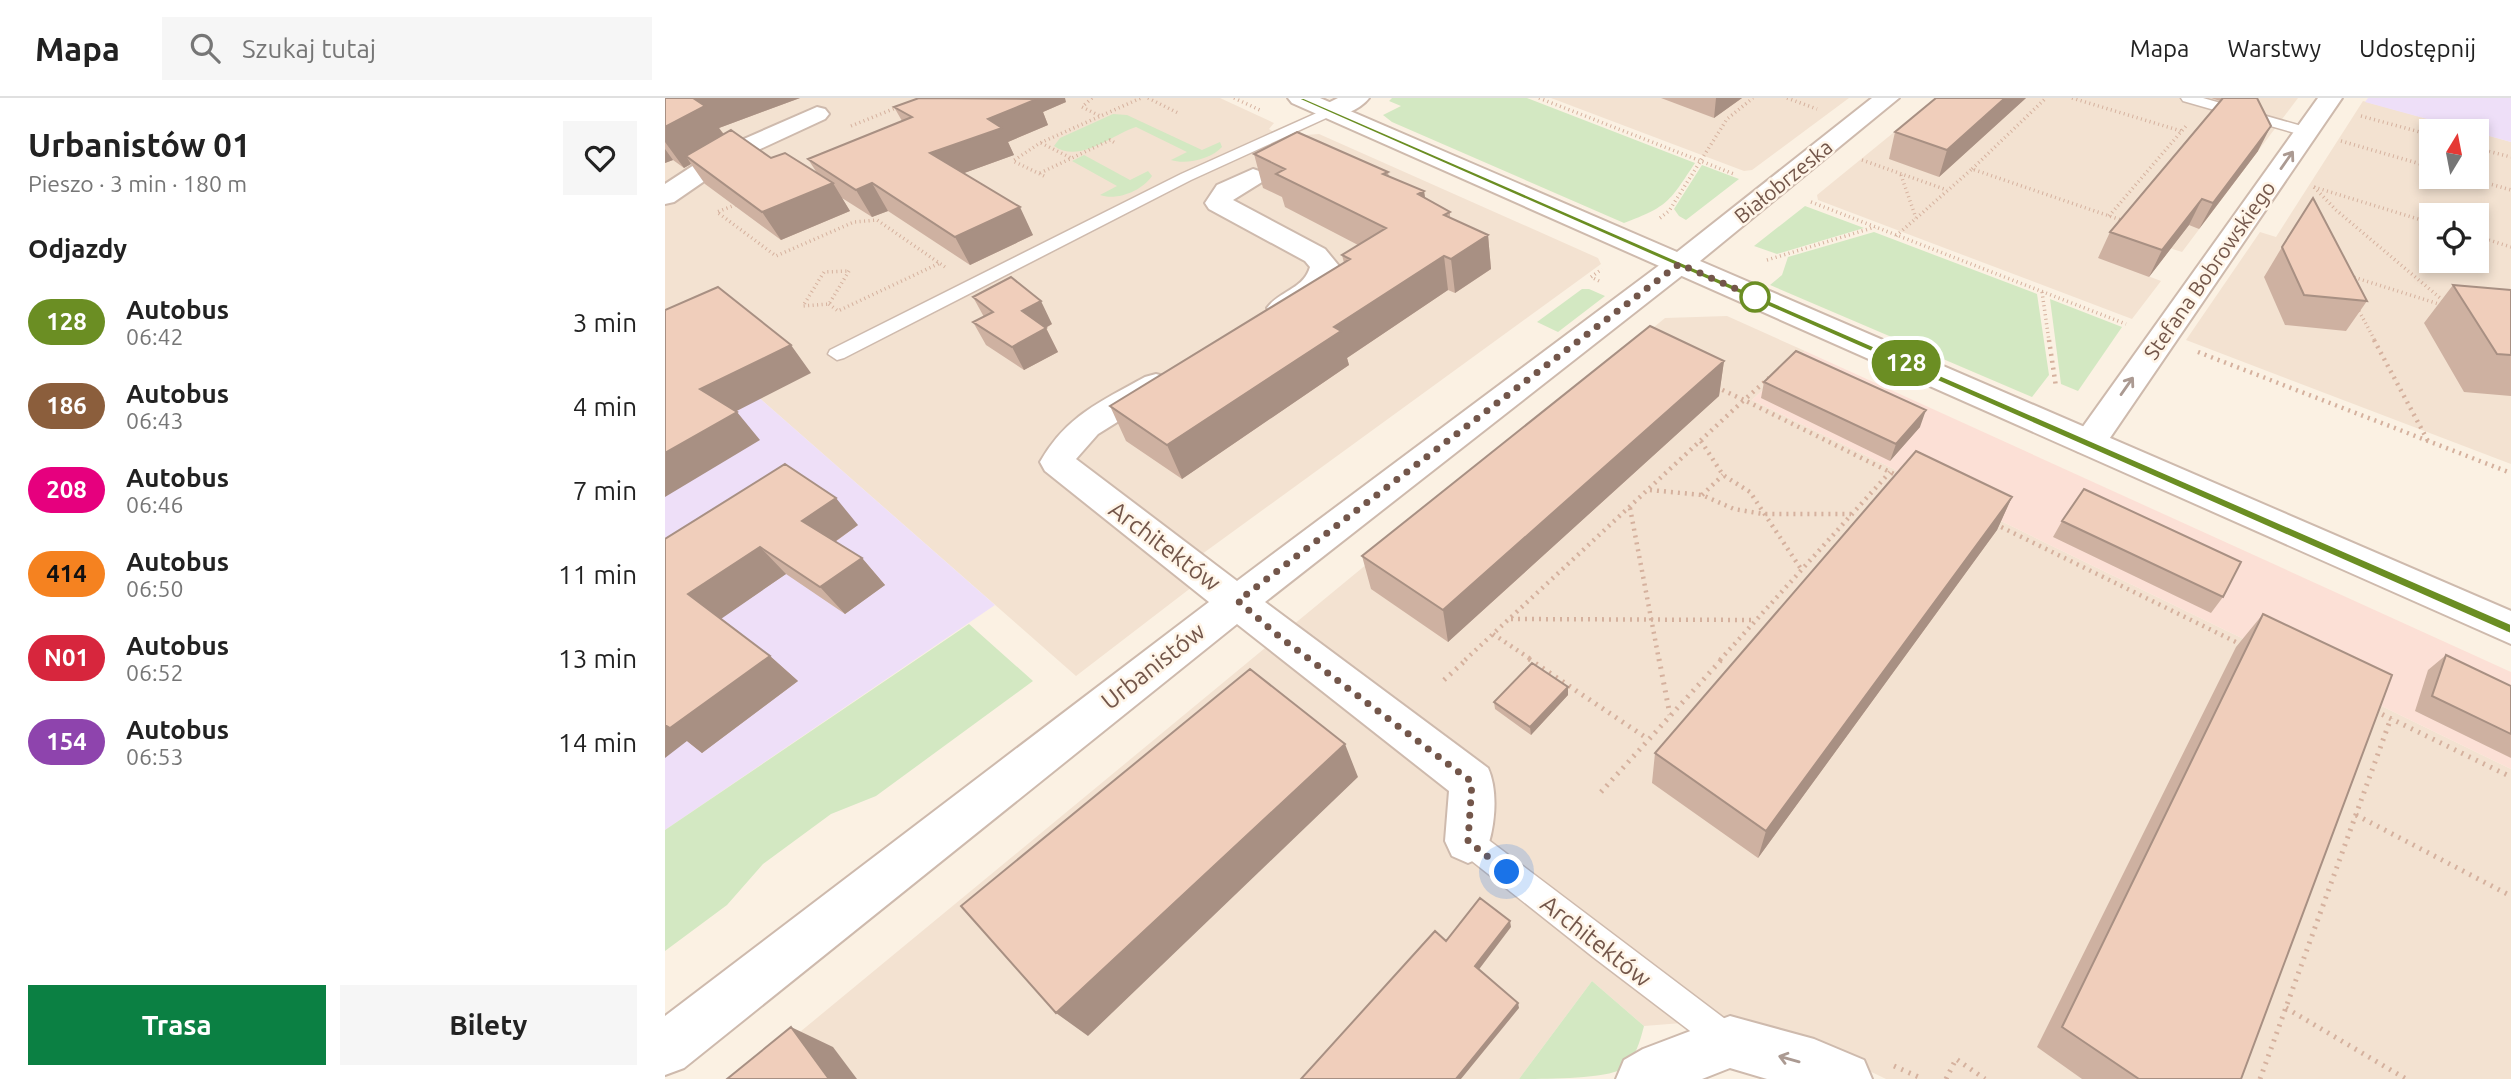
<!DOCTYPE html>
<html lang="pl">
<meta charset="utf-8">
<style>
:root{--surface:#fff;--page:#f6f6f6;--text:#222;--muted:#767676;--line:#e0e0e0;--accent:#0b8043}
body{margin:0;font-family:Ubuntu,sans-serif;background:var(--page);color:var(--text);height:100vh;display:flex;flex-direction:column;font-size:26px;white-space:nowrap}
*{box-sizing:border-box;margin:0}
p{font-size:23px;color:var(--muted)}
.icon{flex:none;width:38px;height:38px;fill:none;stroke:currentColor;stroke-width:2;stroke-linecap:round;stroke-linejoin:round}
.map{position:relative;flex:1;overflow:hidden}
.drawer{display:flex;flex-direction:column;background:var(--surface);width:665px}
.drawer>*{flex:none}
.badge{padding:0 14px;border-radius:23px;font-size:24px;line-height:46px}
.needle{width:46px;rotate:10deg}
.controls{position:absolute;left:1754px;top:21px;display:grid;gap:14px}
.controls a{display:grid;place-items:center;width:70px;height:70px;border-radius:0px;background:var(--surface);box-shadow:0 4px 10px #0003;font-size:35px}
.you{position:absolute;width:35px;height:35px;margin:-18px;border:5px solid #fff;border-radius:50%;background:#1a73e8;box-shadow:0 0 0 10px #1a73e833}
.map>.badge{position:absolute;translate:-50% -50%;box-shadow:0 0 0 4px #fff}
h2{padding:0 28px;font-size:26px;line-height:63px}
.round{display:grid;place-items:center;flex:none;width:74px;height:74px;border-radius:0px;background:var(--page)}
.head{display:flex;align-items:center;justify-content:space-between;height:119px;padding:0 28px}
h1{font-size:33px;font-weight:700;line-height:52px}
.action{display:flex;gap:14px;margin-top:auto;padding:14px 28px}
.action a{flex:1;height:80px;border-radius:0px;background:var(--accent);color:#fff;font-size:28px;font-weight:700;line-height:80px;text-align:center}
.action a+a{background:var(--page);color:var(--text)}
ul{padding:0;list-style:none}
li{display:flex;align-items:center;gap:21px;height:84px;padding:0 28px}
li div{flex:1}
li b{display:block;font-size:26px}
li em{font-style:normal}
li .badge{min-width:77px;font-weight:700;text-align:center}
header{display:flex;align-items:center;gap:42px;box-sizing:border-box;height:98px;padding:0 35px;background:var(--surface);border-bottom:2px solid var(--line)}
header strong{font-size:33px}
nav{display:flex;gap:38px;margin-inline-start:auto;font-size:24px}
.search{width:490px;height:63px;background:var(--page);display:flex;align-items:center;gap:18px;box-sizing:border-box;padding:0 24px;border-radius:0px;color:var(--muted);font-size:26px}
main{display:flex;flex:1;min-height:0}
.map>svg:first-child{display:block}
.residential{fill:#f3e2d1;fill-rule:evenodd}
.commercial{fill:#fce0d6}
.education{fill:#eedff8}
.green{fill:#d3e8c2}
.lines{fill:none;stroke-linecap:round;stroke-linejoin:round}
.service-casing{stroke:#cebaad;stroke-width:3}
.minor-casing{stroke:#cebaad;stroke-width:4}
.tertiary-casing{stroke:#cebaad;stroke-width:4}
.path-far2{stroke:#d5b19e;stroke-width:3.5;stroke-dasharray:1 3.5;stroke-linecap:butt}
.path-far1{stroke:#d5b19e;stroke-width:4.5;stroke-dasharray:2 5;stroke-linecap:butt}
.path{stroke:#d5b19e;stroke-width:5;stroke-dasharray:2 6;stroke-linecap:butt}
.service{fill:#fff;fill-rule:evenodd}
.minor{fill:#fff;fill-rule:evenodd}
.tertiary{fill:#fff;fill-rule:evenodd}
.wall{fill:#ceb1a1}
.shaded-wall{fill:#a89083}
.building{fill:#f0cebb;stroke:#a89083;stroke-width:2}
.oneway{stroke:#ab9a92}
.line{fill:#6b8e23;stroke:#fff;stroke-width:2}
.walk{stroke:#73564a;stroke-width:7;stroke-dasharray:0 12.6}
.stop-dot{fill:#fff;stroke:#6b8e23;stroke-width:3.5}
.labels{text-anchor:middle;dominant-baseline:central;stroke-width:5;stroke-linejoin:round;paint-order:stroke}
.far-street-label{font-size:21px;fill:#73564a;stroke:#fff5e8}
.street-label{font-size:24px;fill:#73564a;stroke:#fff5e8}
</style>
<header>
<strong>Mapa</strong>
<div class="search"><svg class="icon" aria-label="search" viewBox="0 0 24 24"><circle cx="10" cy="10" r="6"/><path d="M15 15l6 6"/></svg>Szukaj tutaj</div>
<nav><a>Mapa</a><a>Warstwy</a><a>Udostępnij</a></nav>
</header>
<main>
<section class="drawer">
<div class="head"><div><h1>Urbanistów 01</h1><p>Pieszo · 3 min · 180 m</p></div><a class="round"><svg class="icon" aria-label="heart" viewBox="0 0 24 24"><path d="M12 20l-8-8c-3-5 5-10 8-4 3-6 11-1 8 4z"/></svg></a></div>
<h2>Odjazdy</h2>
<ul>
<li><span class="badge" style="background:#6b8e23;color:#fff">128</span><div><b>Autobus</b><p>06:42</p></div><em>3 min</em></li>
<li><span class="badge" style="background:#8b5e3c;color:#fff">186</span><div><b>Autobus</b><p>06:43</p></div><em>4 min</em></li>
<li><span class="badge" style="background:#e6007e;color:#fff">208</span><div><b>Autobus</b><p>06:46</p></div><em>7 min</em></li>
<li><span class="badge" style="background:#f58220;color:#111">414</span><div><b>Autobus</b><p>06:50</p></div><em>11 min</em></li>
<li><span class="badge" style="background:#d7263d;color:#fff">N01</span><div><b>Autobus</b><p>06:52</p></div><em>13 min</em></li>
<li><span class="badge" style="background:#8e44ad;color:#fff">154</span><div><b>Autobus</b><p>06:53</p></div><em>14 min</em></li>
</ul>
<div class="action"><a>Trasa</a><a>Bilety</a></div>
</section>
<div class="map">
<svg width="1846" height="981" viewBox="0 0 1846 981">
<rect width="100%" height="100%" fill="#fbf1e3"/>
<path class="residential" d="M0 0H555L609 25 604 31 624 45 640 37 654 36 933 160 936 166 511 475 527 489 411 578 0 217Z
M886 0H1184L1087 72 1079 73Z
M1271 0H1633L1517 154 1476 141 1454 167 1496 183 1467 221 1153 102 1152 97Z
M1698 3 1807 33H1766V79H1811V34L1846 44V366L1521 242 1595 134 1611 139ZM1766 117H1811V163H1766Z
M1062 218 1140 253 1087 302 1846 671V981H1221L1167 955 1055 922 979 928 927 883 854 981H78L1000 220Z"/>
<path class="commercial" d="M1140 253 1846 574V671L1087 302Z"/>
<path class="education" d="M1703 0H1846V44L1700 4Z
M0 217 330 507 0 732Z"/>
<path class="green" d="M727 0H862L1030 65C1004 104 1004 108 959 125L727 24 718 17 736 8 724 3Z
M448 16 462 17 537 52 555 44 557 49C546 61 521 67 506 62L522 54 471 29C446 37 415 66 389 48L395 40Z
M419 57 465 82 483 73 487 78C477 93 452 103 435 97L452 88 407 63Z
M1037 67 1074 81 1021 122 1014 118 1009 111Z
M1140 108 1199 130 1112 156 1089 148Z
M1209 134 1372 196 1384 277 1367 299 1105 187 1117 177 1123 159Z
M917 191H924L940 198 893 234 872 224Z
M1385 201 1457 229 1413 293 1396 286Z
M304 526 368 583 211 698 166 716 98 766 62 807 0 853V732Z
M927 883 979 928C975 943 971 960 957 971 940 981 877 981 854 981Z"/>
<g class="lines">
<defs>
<path id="service" d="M1516 0H1538L1647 31 1649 34 1647 37H1637L1518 3Z
M665 9 670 10V16L526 82 179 260 172 262 163 256 165 252 516 76Z
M803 730 813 734 1076 933 1080 944 1076 955 1065 959 1054 955 928 859 793 752 789 743 793 734Z"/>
<path id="minor" d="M673 0H704C695 12 671 22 657 18L653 13 657 8Z
M1653 0H1677L1436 353 1424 357 1412 353 1407 345 1412 337Z
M152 9 160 11 164 16 160 21 67 64 9 104 0 106V86L49 54Z
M588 71 597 74 601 79 597 84 568 102 660 151 674 168C667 194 635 223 606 216L602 210C614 193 639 191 645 169L640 163 544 111 540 105 552 87Z
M1014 157 1024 160 1028 166 1024 172 600 504 823 670C834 694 830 734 819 758L803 765 787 758 780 743 784 693 572 526 19 970 0 977V918L544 504 380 373 375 364C401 318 435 304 480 279L491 276 502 279 507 286 502 293 433 336 411 361 572 483 1004 160Z
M1065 918 1149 941 1199 962 1207 981H1102L1065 970 1037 981H951L959 962 978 951Z"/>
<path id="tertiary" d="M623 0H655L1012 154 1207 0H1234L1035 163 1846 513V546L627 5Z"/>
</defs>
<use href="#service" class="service-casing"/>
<use href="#minor" class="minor-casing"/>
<use href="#tertiary" class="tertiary-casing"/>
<path class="path-far2" d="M427 0 417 9 435 18
M483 0 513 15
M569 0 597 13
M874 0 1069 76
M1122 0 1152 11
M1407 0 1516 33
M1696 18 1766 37
M186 28 233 9
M1676 43 1766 69
M376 45 406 60
M1811 50 1846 59
M1197 62 1282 92
M1307 71 1381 0
M375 75 445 42 450 45
M1236 77 1251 120
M379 78 348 63 375 45 476 0
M1801 79 1846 92
M1649 89 1671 112 1781 205
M1649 89 1766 125
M1146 104 1461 226
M75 105 52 114 111 158 189 124 212 122 280 169
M1444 118 1521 28
M995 120 1004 113 1062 21 1088 0
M1231 138 1307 71 1459 123
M1811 138 1846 149
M1102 162 1210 129
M184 173 164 206 138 208 159 174Z
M1685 178 1777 207
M934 183 926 179 937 171
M1377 194 1384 243
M164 206 173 213 275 165
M1692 209 1710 243"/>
<path class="path-far1" d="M1384 242 1391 289
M1709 242 1763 343
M1533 254 1846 375
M1051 289 1079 302 1104 280
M1036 343 1058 377 1085 394 1136 471
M985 392 1037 397 1069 411 1098 416H1186
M1037 397 1058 377
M965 410 994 562
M1330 426 1577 547
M846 521 1091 522
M828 536 867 562
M800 562 1079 302 1235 379
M1055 562 1225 374"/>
<path class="path" d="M864 561 983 641
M994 561 1005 617
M779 582 802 561
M1710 613 1846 679
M936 694 1057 561
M1691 717 1846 798
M1621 910 1741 981
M1229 968 1258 981
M1281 981 1291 961 1320 981
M1595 981 1726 620"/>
<use href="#service" class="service"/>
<use href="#minor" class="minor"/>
<use href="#tertiary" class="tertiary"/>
</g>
<path class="wall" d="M0 0H135L54 30 59 36 106 60 152 75 143 61 237 23 229 9 401 4 378 14 383 27 343 44 349 57 299 75 368 137 305 167 223 113 207 119 177 100 185 113 116 142 40 86 26 66 19 70 8 62 0 65Z
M996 0H1077L1049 20Z
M1361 0 1274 79 1224 61 1230 34Z
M1546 0H1592L1593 53 1534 131 1524 127 1484 179 1433 160 1445 134 1555 3Z
M589 56 723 74 724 79 759 93 760 100 785 114V120L823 137 826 171 790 195 783 192 682 260 684 267 517 381 461 343 445 308 679 165 677 157 693 147 620 109 617 99 598 90Z
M1617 149 1702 203 1681 233 1620 227 1599 179Z
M1788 187 1846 192V298L1799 294 1759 225Z
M308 199 387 226 381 230 393 254 359 272 321 247 308 224 319 219Z
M1059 263 1054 298 783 544 706 491 697 458Z
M1099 284 1255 329 1225 363 1096 300Z
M1347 399 1332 432 1093 760 987 685 990 655Z
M1397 423 1558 499 1546 515 1388 439Z
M193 427 170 444 197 460 220 487 180 516 121 476 56 520 105 558 133 583 37 655 22 643 0 441Z
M1598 516 1576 981H1417L1372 949 1571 549Z
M1781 557 1846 588V660L1750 613 1763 572Z
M903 597 866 637 830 611 829 604Z"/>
<path class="shaded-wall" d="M25 0H135L54 30 64 44 21 58 26 66 19 70 0 44V29Z
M359 0H400L401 4 378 14 383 27 343 44 349 57 280 82 265 55Z
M1051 0H1077L1049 20Z
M1340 0H1361L1274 79 1282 52Z
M1606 28 1593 53 1534 131 1548 105Z
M0 51 8 62 0 65Z
M168 85 185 113 116 142 97 114Z
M207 85 223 113 207 119 191 92Z
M759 93 764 126 753 96Z
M1537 101 1524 127 1484 179 1497 152Z
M355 109 368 137 305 167 290 139Z
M823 137 826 171 790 195 786 161Z
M779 158 783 192 682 260 684 267 517 381 502 347 669 229Z
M376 203 387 226 369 236 357 213Z
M381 230 393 254 359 272 347 249Z
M126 247 146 275 60 319 35 291Z
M1059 263 1054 298 783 544 778 512Z
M1261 312 1255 329 1225 363 1231 346Z
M72 314 95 342 0 399V355Z
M1347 399 1332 432 1093 760 1101 733Z
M171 400 193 427 161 450 137 423Z
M95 449 121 476 53 523 23 496Z
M197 460 220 487 180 516 155 489Z
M105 558 133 583 37 655 22 643 0 660V626Z
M903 589V597L866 637 865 629Z
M680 646 693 679 423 938 391 915Z
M845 823 846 829 812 874 810 868Z
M853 905 854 910 796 981H791Z
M126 929 168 949 192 981H164Z"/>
<path class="building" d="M0 0H28L40 8 0 29Z
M254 0 372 1 323 21 337 30 265 55 355 109 290 139 207 85 191 92 143 61 247 19 229 9Z
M1271 0H1340L1282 52 1230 34Z
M1558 0H1592L1606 28 1548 105 1537 101 1497 152 1445 134Z
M66 32 106 60 120 55 168 85 97 114 21 58Z
M632 34 723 74 718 76 759 93 753 96 785 114 779 117 823 137 786 161 779 158 669 229 676 233 502 347 445 308 685 161 677 157 721 130 611 76 620 71 589 56Z
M1648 100 1702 203 1639 197 1617 149Z
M346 179 376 203 357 213 381 230 347 249 308 224 328 214 308 199Z
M1788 187 1846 192V257L1832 256Z
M53 189 126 247 35 291 72 314 0 355V212Z
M985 228 1059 263 778 512 697 458Z
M1131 253 1261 312 1231 346 1099 284Z
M1251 353 1347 399 1101 733 990 655Z
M120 366 171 400 137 423 197 460 155 489 95 449 23 496 105 558 5 630 0 627V441Z
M1419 391 1576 464 1558 499 1397 423Z
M1598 516 1727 577 1576 981H1474L1397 929Z
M1781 557 1846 588V636L1767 598Z
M867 565 903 589 865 629 829 604Z
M585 571 680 646 391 915 296 808Z
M815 800 845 823 810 868 853 905 791 981H636L770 833 781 843Z
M126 929 164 981H62Z"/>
<defs><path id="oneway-shaft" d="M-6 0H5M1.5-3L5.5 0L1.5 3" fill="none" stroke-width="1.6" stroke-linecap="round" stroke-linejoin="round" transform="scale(1.75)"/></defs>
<g class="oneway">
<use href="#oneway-shaft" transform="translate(1622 62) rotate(-55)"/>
<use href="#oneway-shaft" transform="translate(1462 288) rotate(-55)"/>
<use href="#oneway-shaft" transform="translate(1124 961) rotate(-164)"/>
</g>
<path class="line" d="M631 0H639L1846 526V536L1841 534Z"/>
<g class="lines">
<path class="walk" d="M842 774 803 743 807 684 615 539 573 503 1014 166 1090 199"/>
</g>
<circle class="stop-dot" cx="1090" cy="199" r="14"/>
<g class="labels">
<g class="far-street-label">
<text transform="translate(1118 83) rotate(-39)">Białobrzeska</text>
<text transform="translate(1544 172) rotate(-55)">Stefana Bobrowskiego</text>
</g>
<g class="street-label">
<text transform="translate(500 448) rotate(37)">Architektów</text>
<text transform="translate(488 568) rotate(-38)">Urbanistów</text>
<text transform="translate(931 843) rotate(38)">Architektów</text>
</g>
</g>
</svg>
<div class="controls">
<a><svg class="needle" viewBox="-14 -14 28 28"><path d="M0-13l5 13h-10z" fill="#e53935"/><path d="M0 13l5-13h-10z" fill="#767676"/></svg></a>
<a><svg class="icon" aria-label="locate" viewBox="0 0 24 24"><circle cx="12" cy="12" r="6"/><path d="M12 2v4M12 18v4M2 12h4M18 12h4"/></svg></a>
</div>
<div class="you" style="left:842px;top:774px"></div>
<b class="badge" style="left:1241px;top:265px;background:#6b8e23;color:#fff">128</b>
</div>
</main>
